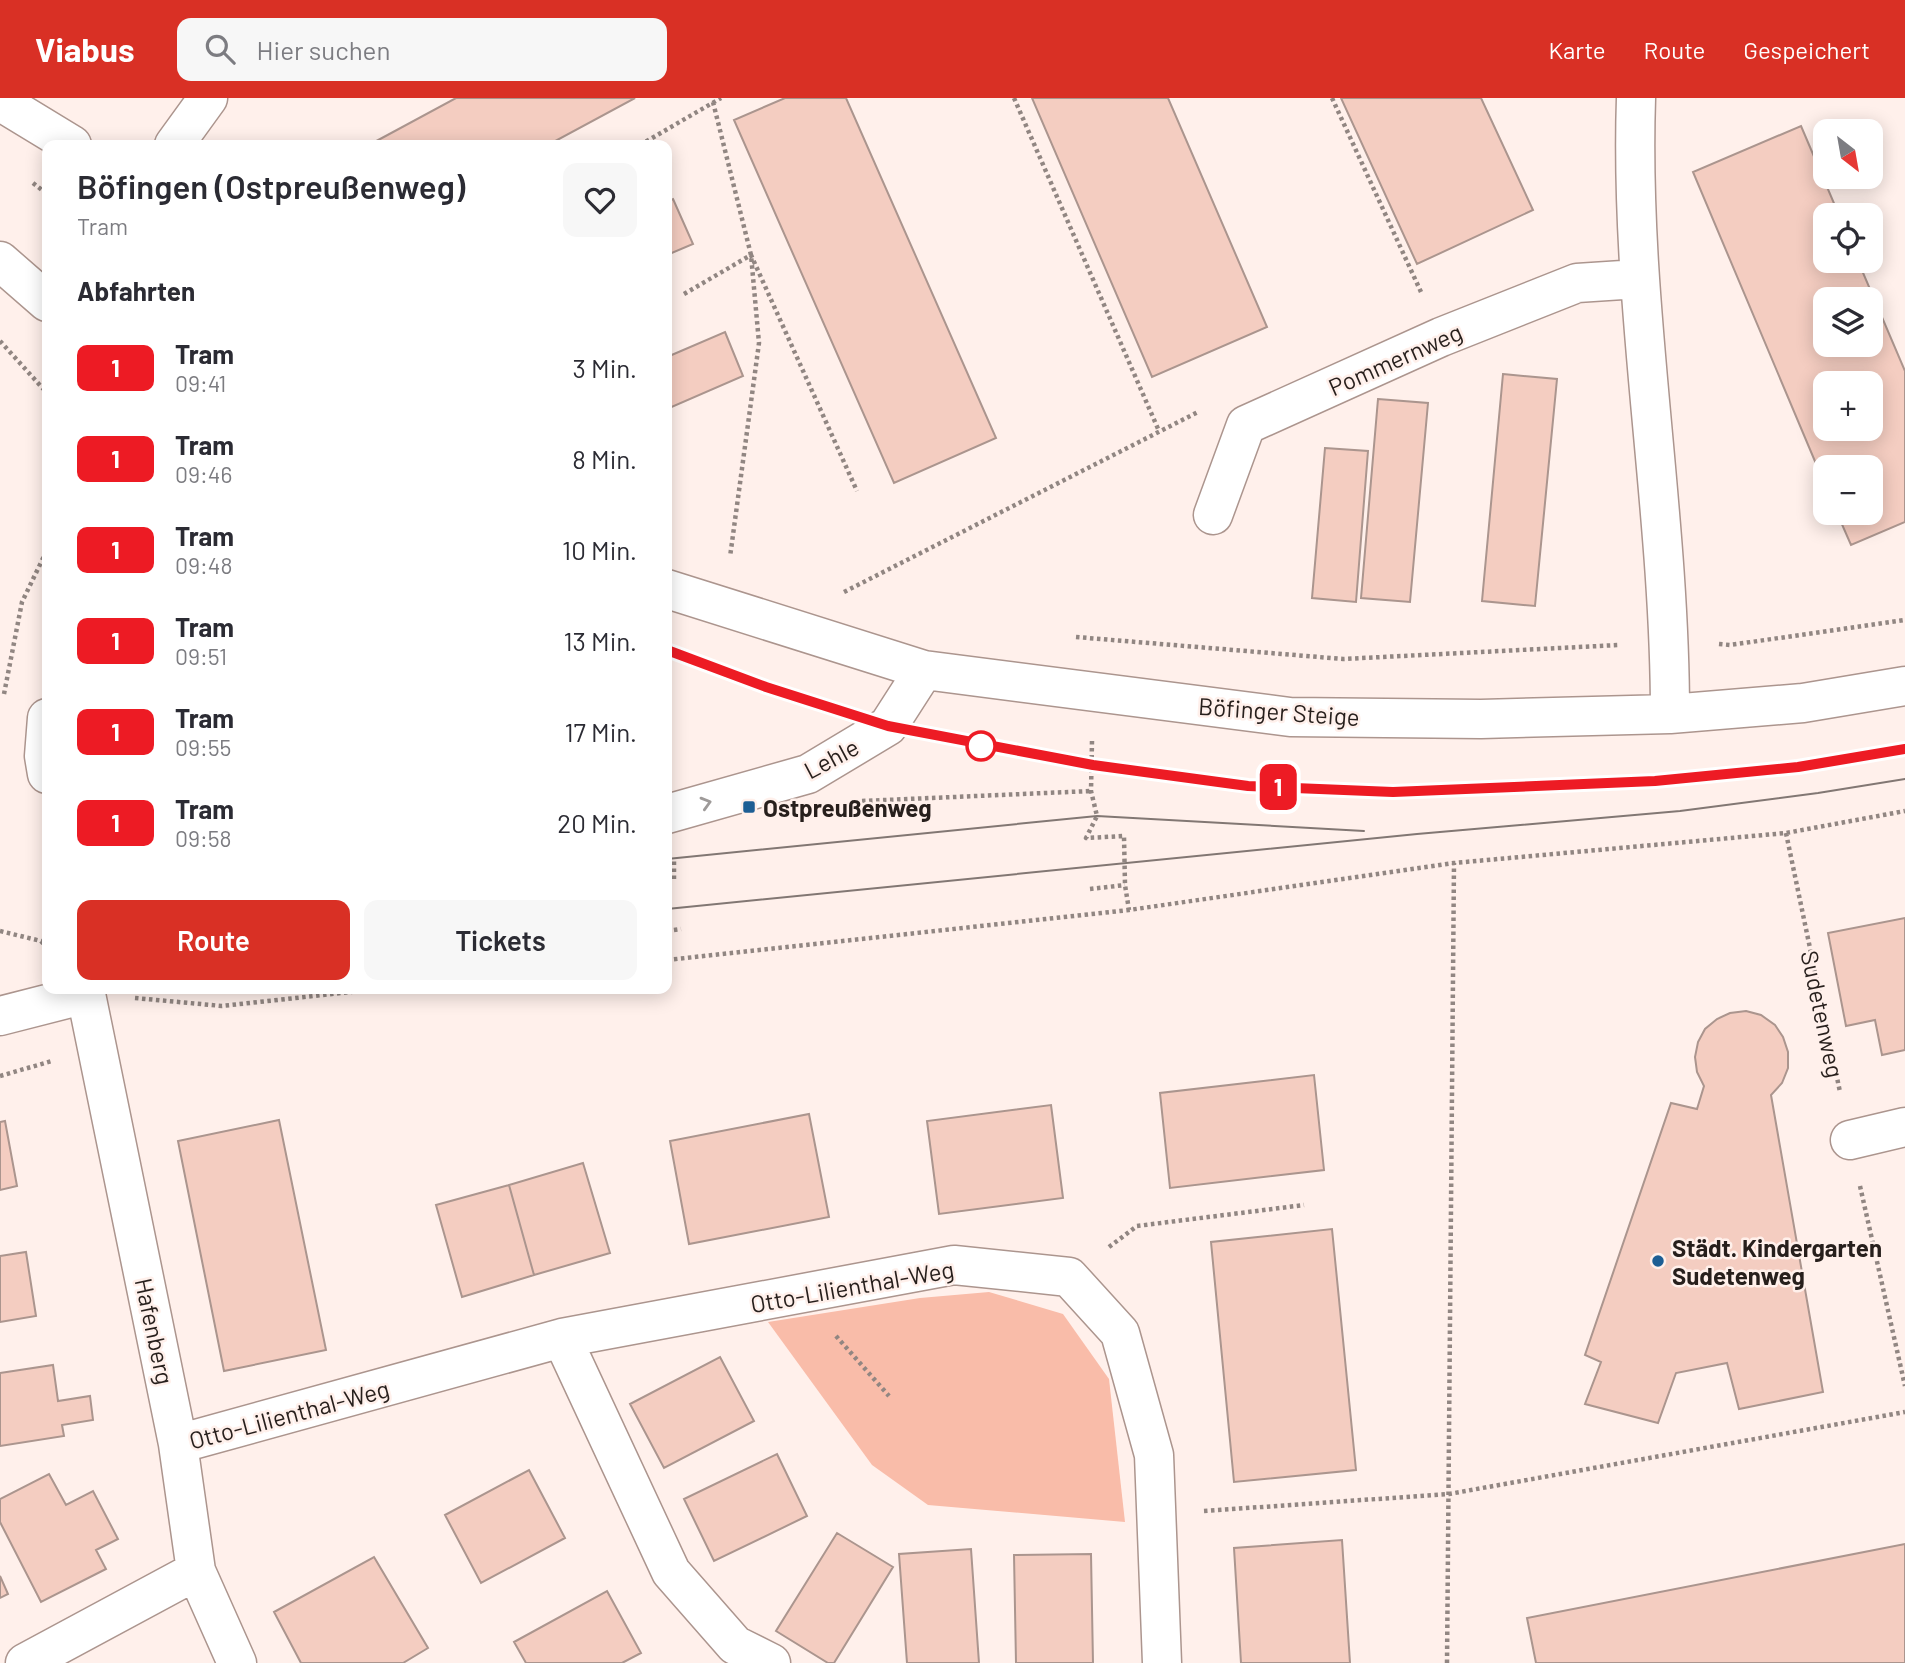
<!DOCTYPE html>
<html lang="de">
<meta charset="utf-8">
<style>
:root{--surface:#fff;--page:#f7f7f7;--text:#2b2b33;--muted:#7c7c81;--accent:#d93025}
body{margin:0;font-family:Barlow,sans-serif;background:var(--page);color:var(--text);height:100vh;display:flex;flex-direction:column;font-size:26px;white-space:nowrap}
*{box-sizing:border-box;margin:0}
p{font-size:23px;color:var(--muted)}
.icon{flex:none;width:38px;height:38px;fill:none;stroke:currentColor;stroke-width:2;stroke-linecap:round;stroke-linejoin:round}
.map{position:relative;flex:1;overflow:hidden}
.drawer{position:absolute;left:42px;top:42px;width:630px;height:854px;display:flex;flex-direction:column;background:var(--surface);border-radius:14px;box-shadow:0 4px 18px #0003}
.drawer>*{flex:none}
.badge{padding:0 14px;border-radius:10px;font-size:24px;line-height:46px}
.needle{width:46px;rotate:149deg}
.buttons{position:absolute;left:1813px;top:21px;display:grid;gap:14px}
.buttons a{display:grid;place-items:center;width:70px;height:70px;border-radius:14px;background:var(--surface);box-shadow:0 4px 18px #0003;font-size:35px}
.map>.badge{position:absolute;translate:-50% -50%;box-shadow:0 0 0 4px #fff}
h2{padding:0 35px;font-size:26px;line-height:63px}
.round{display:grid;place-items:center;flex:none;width:74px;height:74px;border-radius:14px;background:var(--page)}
.headline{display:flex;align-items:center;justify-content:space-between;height:119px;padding:0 35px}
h1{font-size:33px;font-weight:600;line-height:52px}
.button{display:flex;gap:14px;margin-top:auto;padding:14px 35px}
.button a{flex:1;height:80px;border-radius:14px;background:var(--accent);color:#fff;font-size:28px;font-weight:600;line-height:80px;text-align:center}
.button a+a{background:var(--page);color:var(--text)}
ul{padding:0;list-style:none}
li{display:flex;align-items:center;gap:21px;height:91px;padding:0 35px}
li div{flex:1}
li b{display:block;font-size:26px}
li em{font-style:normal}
li .badge{min-width:77px;font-weight:700;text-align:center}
header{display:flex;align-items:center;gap:42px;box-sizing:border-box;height:98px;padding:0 35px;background:var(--accent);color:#fff}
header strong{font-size:33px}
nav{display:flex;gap:38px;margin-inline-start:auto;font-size:24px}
.search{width:490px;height:63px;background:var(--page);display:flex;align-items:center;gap:18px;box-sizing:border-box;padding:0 24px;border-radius:14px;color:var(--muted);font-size:26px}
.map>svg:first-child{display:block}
.green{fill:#f9bca9}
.building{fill:#f4cdc1;stroke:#ab958e;stroke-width:2;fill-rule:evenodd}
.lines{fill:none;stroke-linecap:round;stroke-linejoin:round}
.minor-casing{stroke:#ac958e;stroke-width:41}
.path{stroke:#918682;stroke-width:4.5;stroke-dasharray:3.5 3.5;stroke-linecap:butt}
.minor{stroke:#fff;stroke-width:38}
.tram{stroke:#827773;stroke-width:2}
.oneway{stroke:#9e9a99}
.line-casing{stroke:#fff;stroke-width:16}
.line{stroke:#ed1b24;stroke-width:10}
.stop-dot{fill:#fff;stroke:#ed1b24;stroke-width:3.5}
.poi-dot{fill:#1d5e94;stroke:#fff0eb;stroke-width:2.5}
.labels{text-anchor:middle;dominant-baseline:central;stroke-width:5;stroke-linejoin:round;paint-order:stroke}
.street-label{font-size:24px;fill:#271f1c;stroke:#fff0eb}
.poi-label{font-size:24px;font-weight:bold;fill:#271f1c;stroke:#fff0eb;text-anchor:start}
</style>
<header>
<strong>Viabus</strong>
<div class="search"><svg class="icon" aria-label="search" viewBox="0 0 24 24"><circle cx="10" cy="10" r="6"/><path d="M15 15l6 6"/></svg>Hier suchen</div>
<nav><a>Karte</a><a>Route</a><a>Gespeichert</a></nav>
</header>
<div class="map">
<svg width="1905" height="1565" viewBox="0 0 1905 1565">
<rect width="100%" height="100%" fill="#fff0eb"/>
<path class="green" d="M989 1194 1063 1216 1109 1281 1125 1424 928 1407 872 1367 768 1224 920 1200Z"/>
<path class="building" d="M456 0H635L548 47H369Z
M785 0H846L996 340 894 385 734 22Z
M1032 0H1168L1267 229 1152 279Z
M1341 0H1481L1533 112 1417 166Z
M1801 28 1839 117H1825V163H1858L1905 273V424L1851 447 1837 415H1871V369H1825V387L1693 74ZM1825 201H1871V247H1825ZM1825 285H1871V331H1825Z
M673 101 693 146 667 157V104Z
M725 234 743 278 667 311V259Z
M1503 276 1557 281 1535 508 1482 503Z
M1378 301 1428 305 1410 504 1361 500Z
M1325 350 1368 353 1356 504 1312 500Z
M1905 820V952L1882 957 1875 922 1846 928 1828 835Z
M1746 913 1761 917 1775 927 1783 939 1788 954V970L1782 985 1771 997 1823 1294 1739 1311 1727 1265 1676 1275 1658 1325 1585 1306 1601 1264 1585 1257 1671 1005 1697 1011 1704 988 1697 974 1695 959 1698 944 1705 931 1717 921 1730 915Z
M1314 977 1324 1072 1170 1090 1160 995Z
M1051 1007 1063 1100 939 1116 927 1023Z
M809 1016 829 1119 689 1146 670 1043Z
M279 1022 326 1252 224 1273 178 1043Z
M5 1023 17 1088 0 1092V1024Z
M583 1065 610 1155 534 1177 509 1087Z
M509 1087 534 1177 462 1199 436 1107Z
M1332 1131 1356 1372 1234 1384 1211 1144Z
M26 1154 36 1218 0 1224V1158Z
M720 1259 754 1323 664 1370 630 1306Z
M53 1267 58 1303 90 1298 93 1322 62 1327 64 1338 0 1348V1275Z
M777 1356 807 1418 714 1463 684 1401Z
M529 1372 565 1440 481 1485 445 1417Z
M49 1376 66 1407 93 1393 118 1441 96 1452 106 1471 41 1504 0 1424V1401Z
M837 1435 893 1469 834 1565H828L776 1533Z
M1342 1442 1350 1565H1241L1234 1450Z
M1905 1446V1565H1536L1527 1520Z
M971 1451 979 1565H907L899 1456Z
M1091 1456 1093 1565H1016L1014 1457Z
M374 1459 428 1550 403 1565H301L274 1514Z
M0 1478 8 1496 0 1500Z
M607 1493 641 1555 622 1565H526L514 1544Z"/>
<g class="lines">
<defs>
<path id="minor" d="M0 0 3 5 72 47
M1636 0C1629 206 1670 410 1670 616
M174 47 208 0
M0 163 47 204
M1213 417 1246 327 1441 239 1577 185 1638 181
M667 491 924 572 1290 619 1481 621 1670 616 1803 605 1905 588
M47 620 44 658 47 676
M667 716 808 676 888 628 924 572
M87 891 86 896 178 1346 196 1473 237 1565
M0 918 86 896
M1850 1042 1905 1029
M562 1240 671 1474 735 1547 771 1565
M178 1346 562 1240 954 1167 1069 1179 1120 1235 1154 1357 1162 1565
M25 1565 196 1473"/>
</defs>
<use href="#minor" class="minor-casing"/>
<path class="path" d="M1014 0 1159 333
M1332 0 1421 194
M713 4 751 157 759 245 730 459
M640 47 721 0
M33 85 47 96
M684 196 751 157 857 393
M0 243 47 295
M844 494 1198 314
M1076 539 1343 561 1619 547
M1719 546 1730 547 1905 522
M4 596 22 504 47 452
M1092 643 1091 693 1097 718 1086 740 1124 738 1125 787 1129 812
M862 703 1091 693
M1786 735 1840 994
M667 781H674V762
M1090 791 1125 787
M0 833 41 843 47 850
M667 833 681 831
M667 862 1129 812 1454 765 1786 735 1905 713
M135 900 222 908 378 891
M0 978 52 963
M1860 1088 1905 1288
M1109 1149 1137 1128 1304 1107
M836 1238 889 1298
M1204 1413 1449 1396 1905 1314
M1447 1565 1454 765"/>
<use href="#minor" class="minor"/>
<path class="tram" d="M667 552 766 589 888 628 1093 667 1248 688 1393 694 1655 683 1798 669 1905 651
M667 761 1097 718 1364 733
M667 811 1417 736 1680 713 1818 695 1905 681"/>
</g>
<defs><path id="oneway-chevron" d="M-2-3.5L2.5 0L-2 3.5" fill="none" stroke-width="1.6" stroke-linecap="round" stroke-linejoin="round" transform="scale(1.75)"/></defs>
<use class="oneway" href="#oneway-chevron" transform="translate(706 705) rotate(-16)"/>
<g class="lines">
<defs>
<path id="line" d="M667 552 766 589 888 628 1093 667 1248 688 1393 694 1655 683 1798 669 1905 651"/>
</defs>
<use href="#line" class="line-casing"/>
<use href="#line" class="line"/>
</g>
<circle class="stop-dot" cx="981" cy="648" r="14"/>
<g class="poi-dot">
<rect x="742" y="702" width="14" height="14" rx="3.5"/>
<circle cx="1658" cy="1163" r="7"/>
</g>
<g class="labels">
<g class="street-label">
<text transform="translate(1395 261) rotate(-24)">Pommernweg</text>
<text transform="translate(1279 613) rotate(4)">Böfinger Steige</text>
<text transform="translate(831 660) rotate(-28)">Lehle</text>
<text transform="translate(1823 916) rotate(78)">Sudetenweg</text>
<text transform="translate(852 1188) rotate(-10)">Otto-Lilienthal-Weg</text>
<text transform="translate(155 1233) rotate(78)">Hafenberg</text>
<text transform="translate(289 1316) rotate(-15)">Otto-Lilienthal-Weg</text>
</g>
<g class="poi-label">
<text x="763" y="709">Ostpreußenweg</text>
<text x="1672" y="1149">Städt. Kindergarten<tspan x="1672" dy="28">Sudetenweg</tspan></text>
</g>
</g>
</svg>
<div class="buttons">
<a><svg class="needle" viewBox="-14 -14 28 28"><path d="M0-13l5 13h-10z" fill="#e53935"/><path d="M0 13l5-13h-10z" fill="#7c7c81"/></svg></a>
<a><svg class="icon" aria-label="locate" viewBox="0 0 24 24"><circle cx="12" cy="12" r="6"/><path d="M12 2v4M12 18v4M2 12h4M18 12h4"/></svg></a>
<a><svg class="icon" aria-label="layers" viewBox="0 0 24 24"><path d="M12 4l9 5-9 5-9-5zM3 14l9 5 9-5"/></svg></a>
<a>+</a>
<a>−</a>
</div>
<b class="badge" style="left:1278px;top:689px;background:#ed1b24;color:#fff">1</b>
<section class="drawer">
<div class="headline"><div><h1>Böfingen (Ostpreußenweg)</h1><p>Tram</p></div><a class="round"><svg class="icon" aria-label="heart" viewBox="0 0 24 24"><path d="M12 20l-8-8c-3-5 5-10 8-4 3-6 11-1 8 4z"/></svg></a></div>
<h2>Abfahrten</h2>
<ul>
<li><span class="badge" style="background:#ed1b24;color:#fff">1</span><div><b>Tram</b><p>09:41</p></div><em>3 Min.</em></li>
<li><span class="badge" style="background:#ed1b24;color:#fff">1</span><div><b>Tram</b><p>09:46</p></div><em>8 Min.</em></li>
<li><span class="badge" style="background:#ed1b24;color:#fff">1</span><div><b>Tram</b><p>09:48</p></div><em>10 Min.</em></li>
<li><span class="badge" style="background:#ed1b24;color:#fff">1</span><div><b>Tram</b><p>09:51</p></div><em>13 Min.</em></li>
<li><span class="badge" style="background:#ed1b24;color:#fff">1</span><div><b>Tram</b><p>09:55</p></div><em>17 Min.</em></li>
<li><span class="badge" style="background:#ed1b24;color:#fff">1</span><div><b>Tram</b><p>09:58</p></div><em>20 Min.</em></li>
</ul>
<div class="button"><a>Route</a><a>Tickets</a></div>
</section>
</div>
